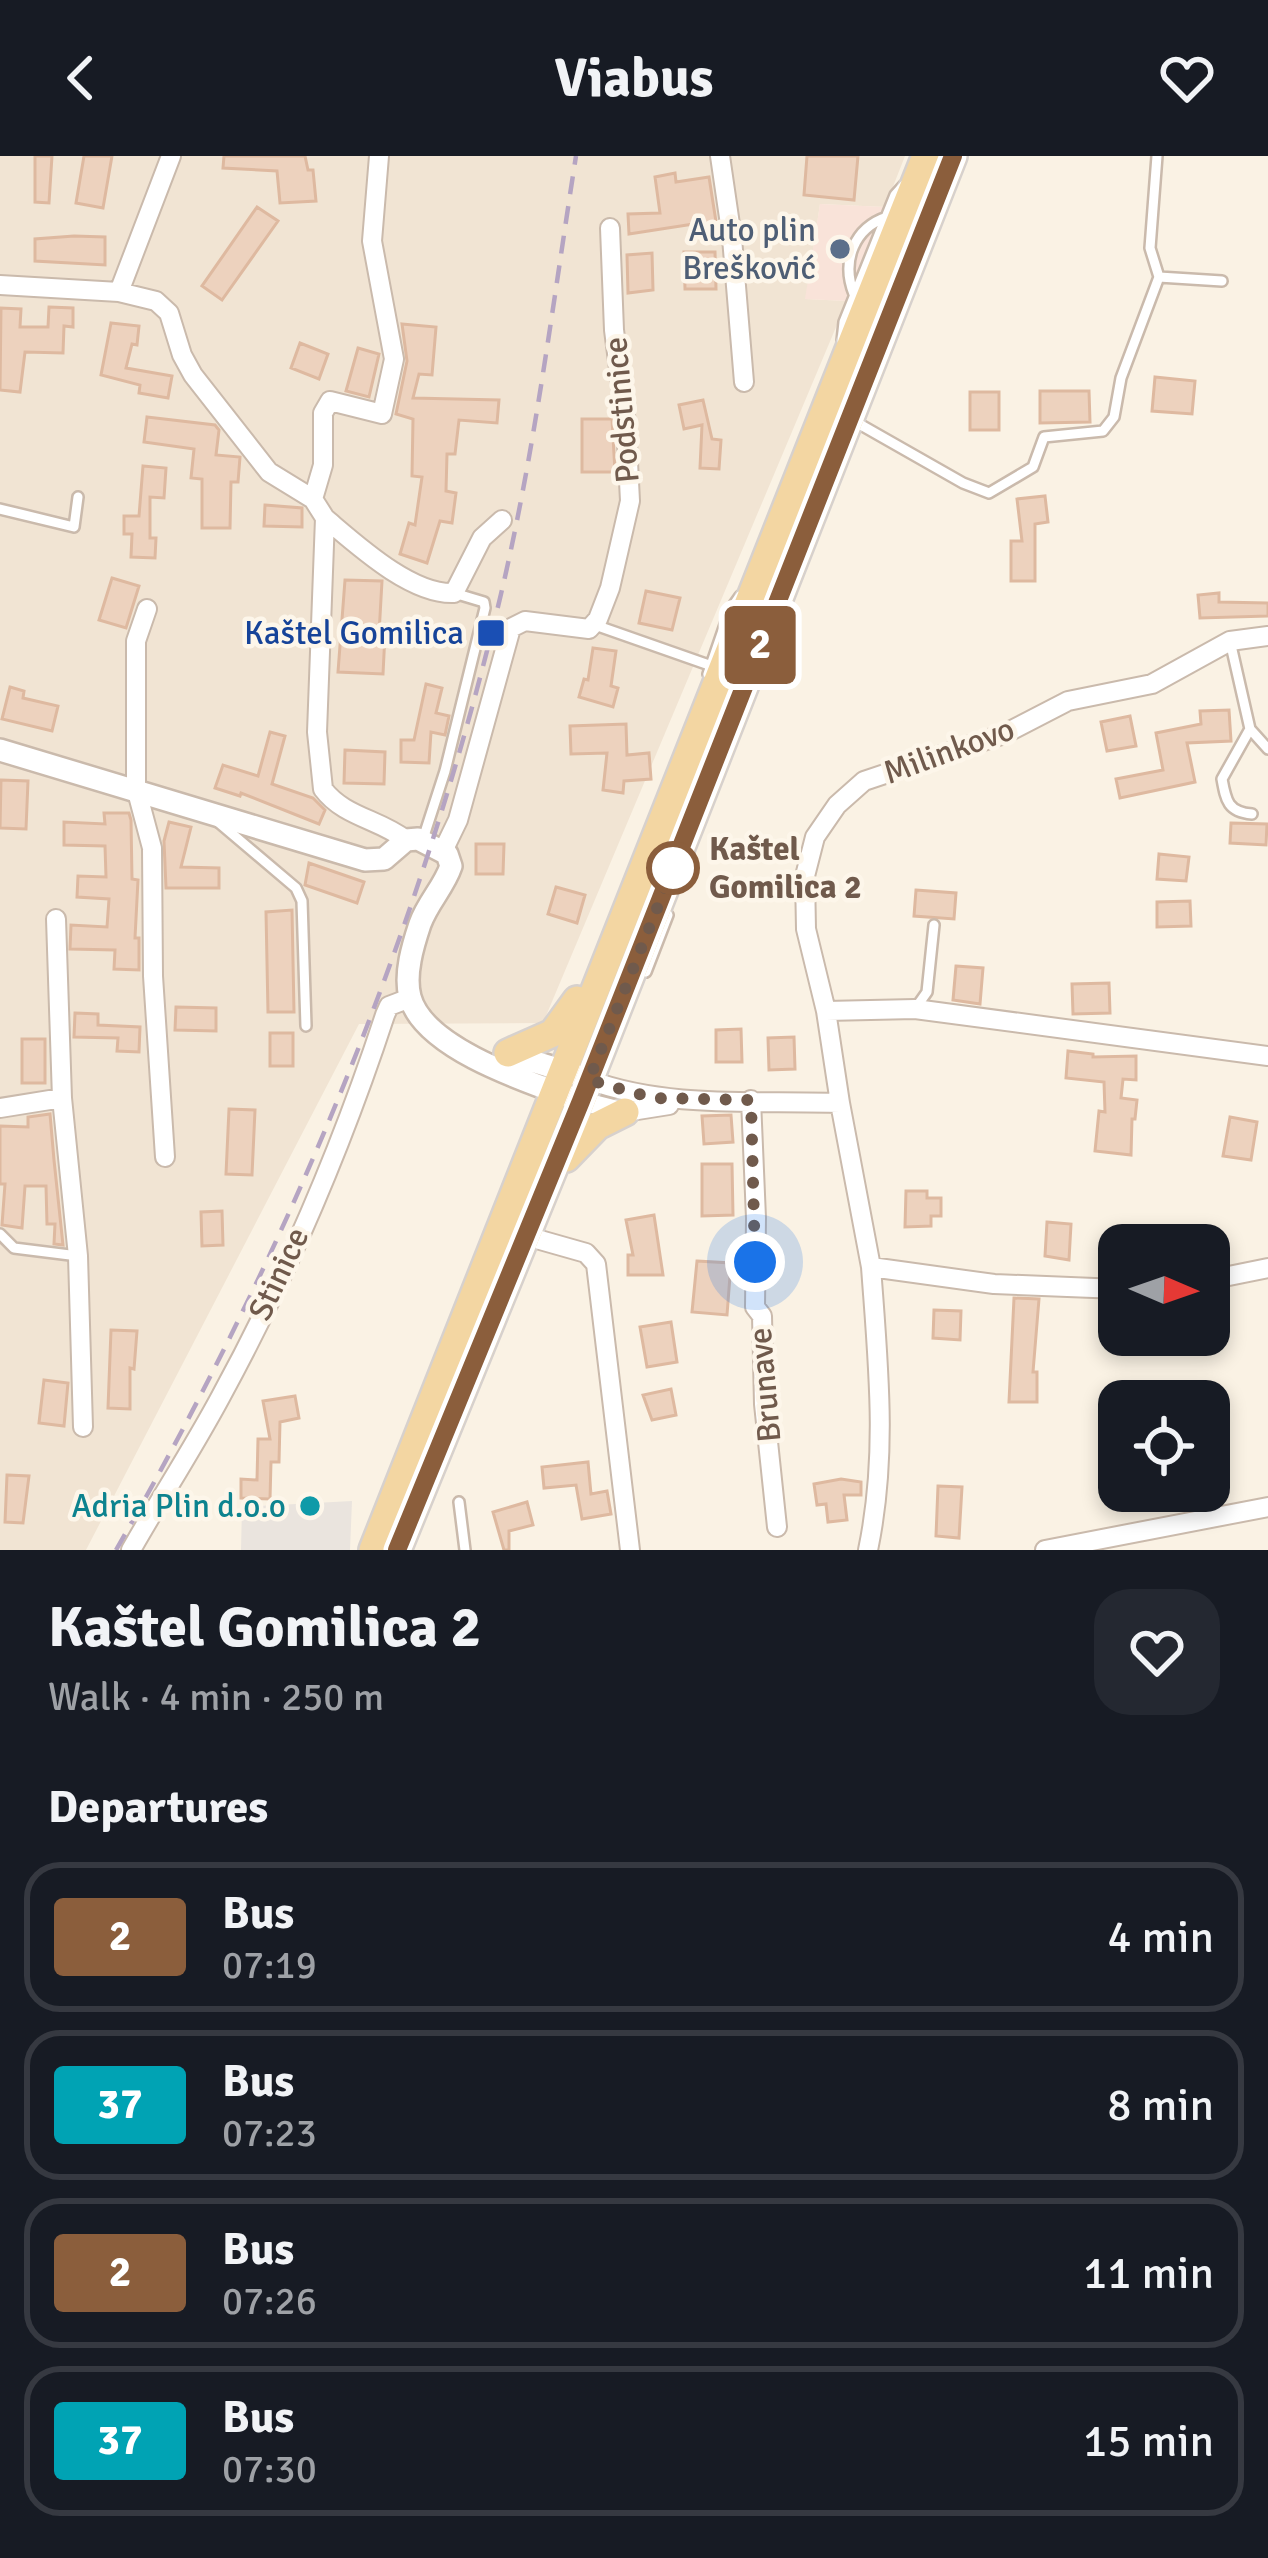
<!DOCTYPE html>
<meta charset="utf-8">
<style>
:root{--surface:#171b24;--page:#242831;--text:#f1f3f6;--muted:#9ea1a6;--line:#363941}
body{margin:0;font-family:Signika,sans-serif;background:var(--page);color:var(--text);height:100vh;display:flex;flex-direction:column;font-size:45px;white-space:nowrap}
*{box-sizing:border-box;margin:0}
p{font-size:39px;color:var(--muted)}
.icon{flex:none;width:66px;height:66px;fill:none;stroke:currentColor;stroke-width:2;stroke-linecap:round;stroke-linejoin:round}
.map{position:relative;height:1394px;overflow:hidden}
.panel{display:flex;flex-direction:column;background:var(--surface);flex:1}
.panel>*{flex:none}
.badge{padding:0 24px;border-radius:9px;font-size:42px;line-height:78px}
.needle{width:78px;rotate:92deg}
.buttons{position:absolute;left:1098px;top:1068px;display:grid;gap:24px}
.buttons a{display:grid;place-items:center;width:132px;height:132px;border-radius:24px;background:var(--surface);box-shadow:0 6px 18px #0003;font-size:60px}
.you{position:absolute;width:60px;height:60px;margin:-30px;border:9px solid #fff;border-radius:50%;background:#1a73e8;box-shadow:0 0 0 18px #1a73e833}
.map>.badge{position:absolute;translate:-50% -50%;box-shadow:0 0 0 6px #fff}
h2{padding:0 48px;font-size:45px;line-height:108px}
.round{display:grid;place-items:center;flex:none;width:126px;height:126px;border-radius:36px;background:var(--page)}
.overview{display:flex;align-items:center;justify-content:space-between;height:204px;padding:0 48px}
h1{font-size:57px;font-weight:700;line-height:90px}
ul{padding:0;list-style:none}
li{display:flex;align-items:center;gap:36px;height:150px;margin:0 24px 18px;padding:0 24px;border:6px solid var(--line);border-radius:36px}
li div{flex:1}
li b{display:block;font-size:45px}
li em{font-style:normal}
li .badge{min-width:132px;font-weight:700;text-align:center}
header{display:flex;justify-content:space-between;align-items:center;height:156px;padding:0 48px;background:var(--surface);font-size:54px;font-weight:700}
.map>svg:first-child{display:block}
.residential{fill:#f1e4d3}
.commercial{fill:#f9e3d9}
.industrial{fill:#eae4de}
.building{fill:#edd2be;stroke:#deb9a0;stroke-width:3}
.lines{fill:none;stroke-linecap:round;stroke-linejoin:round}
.service-casing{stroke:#cabaac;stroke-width:14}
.minor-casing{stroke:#cabaac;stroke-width:22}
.tertiary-casing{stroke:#cabaac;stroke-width:26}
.primary-casing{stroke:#d7d1cd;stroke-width:32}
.service{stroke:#fff;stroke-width:9}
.minor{stroke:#fff;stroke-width:18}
.tertiary{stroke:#fff;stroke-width:21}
.primary{stroke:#f3d6a2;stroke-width:27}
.rail{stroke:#b5a4c2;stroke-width:4.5;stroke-dasharray:18 12;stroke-linecap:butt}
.line-casing{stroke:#fff;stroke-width:27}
.line{stroke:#8b5e3c;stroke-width:18}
.walk{stroke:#705a4c;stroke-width:12;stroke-dasharray:0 21.6}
.service-dot{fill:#5c6f8a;stroke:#fdf6ea;stroke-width:4.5}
.transit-dot{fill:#1a4fb4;stroke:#fdf6ea;stroke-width:4.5}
.stop-dot{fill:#fff;stroke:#8b5e3c;stroke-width:6}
.culture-dot{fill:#0f9aa8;stroke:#fdf6ea;stroke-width:4.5}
.labels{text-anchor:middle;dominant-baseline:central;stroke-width:9;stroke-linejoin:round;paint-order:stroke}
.service-label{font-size:33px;fill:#4e5e75;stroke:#fdf6ea;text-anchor:end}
.street-label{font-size:33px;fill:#705a4c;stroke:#fdf6ea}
.transit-label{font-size:33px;fill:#164399;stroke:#fdf6ea;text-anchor:end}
.stop-label{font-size:33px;font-weight:bold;fill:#705a4c;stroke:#fdf6ea;text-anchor:start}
.culture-label{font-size:33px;fill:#0d838f;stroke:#fdf6ea;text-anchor:end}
</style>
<header><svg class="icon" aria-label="back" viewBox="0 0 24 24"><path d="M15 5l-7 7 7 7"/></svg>Viabus<svg class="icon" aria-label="heart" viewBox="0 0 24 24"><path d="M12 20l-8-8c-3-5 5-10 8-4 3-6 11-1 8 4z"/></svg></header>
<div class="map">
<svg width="1268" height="1394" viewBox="0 0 1268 1394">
<rect width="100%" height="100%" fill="#faf2e4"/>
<path class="residential" d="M0 0H905L885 51 820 48 806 143 847 145 543 867 359 868 86 1394H0Z"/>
<path class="commercial" d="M820 48 885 51 847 145 805 143Z"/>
<path class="industrial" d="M352 1345 350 1394H241L242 1351Z"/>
<path class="building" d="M35 0H52L49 47 35 46Z
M84 0H112L103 52 76 47Z
M224 0H305L308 14H313L316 45 280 47 277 15 223 12Z
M807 0H858L854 44 804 39Z
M675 17 676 26 709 21 717 72 701 75 700 67 629 78 628 58 660 57 655 21Z
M257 51 278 65 222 144 202 130Z
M74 80 105 81V109L35 105V83Z
M684 96H715L716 133H685Z
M652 97 653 134 628 137 627 99Z
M49 151 73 152V171L64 170 63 197 25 196 20 236 0 234 1 152 21 153 20 171H48Z
M111 167 139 170 137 189 132 188 126 212 172 220 168 242 139 237 140 229 101 219Z
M402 168 436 171 432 219 419 218 413 242 499 244 497 267 459 264 455 298H447L446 335 456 337 452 367 440 365 427 407 400 398 409 367 415 369 422 321 412 320 413 263 396 258 407 205Z
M300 187 328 198 319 223 291 212Z
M358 192 379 198 369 241 346 235Z
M1155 221 1195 225 1192 258 1152 255Z
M1040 235H1089L1090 266 1040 267Z
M970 236H999V274H970Z
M703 244 712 283 721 284 719 313 700 312 702 269 684 273 679 249Z
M147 261 215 269 219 274 216 299 240 301 238 326H231L230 372H202V323L191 322 194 293 144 286Z
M582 263H612L615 316H582Z
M143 310 166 312 164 342 150 341V382H156L155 402 131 401 132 378H124V360H139Z
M1045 340 1048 366 1035 368V425H1011V385H1022L1017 343Z
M265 349 302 352V371L264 370Z
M112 422 139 430 126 472 99 464Z
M345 424 382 425 379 478H385L383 518 338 516Z
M646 435 680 442 672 474 639 467Z
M1219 437V446L1268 447V460L1200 462 1198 439Z
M593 492 616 495 611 530 618 532 613 551 579 541 584 523 588 524Z
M426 528 442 532 436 557 449 560 445 579 431 576 429 607 401 606V584H414Z
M10 531 24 535 23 542 58 550 52 575 2 563Z
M1229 554 1231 585 1187 587 1195 626 1120 642 1116 623 1163 614 1156 577 1201 568 1200 555Z
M1130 560 1136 590 1107 595 1101 566Z
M626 568 627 599 649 597 651 623 624 625 623 637 603 634 607 597 571 598 570 570Z
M270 576 285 580 272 628 313 642 325 654 319 668 241 637 240 640 215 632 223 609 258 620Z
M345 594 385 596 384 628 344 627Z
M1 624 28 625 26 673 0 672Z
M104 657H129L131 664 132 723 138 724 135 782H139V814L114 813 115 794 70 793 71 769 107 771 109 743 77 741 78 720 106 721 105 690 64 689V666L105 668Z
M169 666 191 671 181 711 219 712V732H166L164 685Z
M1231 667 1267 668 1266 689 1230 687Z
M476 688H504L503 718H476Z
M1159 698 1189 701 1186 725 1157 723Z
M309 707 364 726 357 747 305 729Z
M556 731 585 739 577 767 548 758Z
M916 734 956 737 954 763 914 760Z
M1190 745 1191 770 1157 771V746Z
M292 754 294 856H268L266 756Z
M956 810 983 812 980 848 953 844Z
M1109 827 1110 857 1073 858 1072 828Z
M176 851 216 852V875L175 874Z
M75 857 98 858V869L140 871 139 896 117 895 118 882 74 881Z
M741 873 742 906H716V874Z
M270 877H293V910H270Z
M794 881 795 913 769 914 768 882Z
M22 883H45V927H22Z
M1068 895 1093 898V901L1136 900V924L1123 923 1121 942 1137 944 1135 963H1132L1131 999 1095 995 1099 955 1105 956 1104 926 1066 922Z
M229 953 255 954 252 1019 226 1018Z
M50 958 54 1004 63 1089 54 1088 55 1068H47L46 1030H25L22 1072 2 1069 5 1028H0V970L28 971V961Z
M731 959 733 986 704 988 702 960Z
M1230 961 1257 966 1251 1004 1223 1000Z
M702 1008H732L733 1059 702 1060Z
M906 1035H927V1042H941V1060H931V1070L905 1071Z
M222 1055 223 1089 202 1090 201 1056Z
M654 1059 663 1119H628V1099H633L626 1064Z
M1047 1066 1071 1068 1069 1104 1045 1100Z
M697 1105 731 1107 727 1159 692 1156Z
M1014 1142 1039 1143 1033 1216H1037V1246H1009Z
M934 1154 961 1155 960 1184 933 1182Z
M671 1166 677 1206 647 1211 640 1171Z
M111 1174 137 1175 134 1213 130 1212V1253L108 1252Z
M44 1224 68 1227 64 1270 39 1267Z
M671 1233 676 1259 652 1264 643 1239Z
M295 1240 299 1262 280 1266 279 1306H271L270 1343 241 1342V1323L257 1324 258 1283H270L263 1245Z
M588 1306 591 1338 607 1335 611 1358 582 1363 576 1329 544 1332 542 1311Z
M7 1319 29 1320 23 1367 5 1366Z
M841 1323 861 1326V1339H844L847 1364 828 1366 826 1348 817 1349 814 1328Z
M938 1330 962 1331 959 1382 936 1380Z
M527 1346 533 1369 509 1375V1394H504L493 1356Z"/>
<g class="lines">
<defs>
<path id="service" d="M1157 0 1150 92 1159 121 1222 125
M854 138C841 105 854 72 887 61
M842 185 844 166 895 39 904 29
M861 269 963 327 989 337 1033 311 1044 281 1103 275 1114 261 1121 222 1159 121
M0 353 74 371 78 341
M595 469 709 509
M1230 485 1250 573 1268 593
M708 518 730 454 740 440
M1250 573 1222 623C1226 645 1228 656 1252 658
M217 665 296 732 302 745 306 870
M423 683 445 615 485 452 484 446 454 437
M646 816 668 759
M915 853 927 836 934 769
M0 1078 14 1092 78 1100
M459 1346 465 1394"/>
<path id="minor" d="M720 0 732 82 744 226
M0 129 119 136 156 145 169 157 182 199 193 219 269 316 313 343 325 362 317 576 323 633C344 661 379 663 406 684
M119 136 171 0
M313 343 323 309V257L330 245 382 258 394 203 372 85 379 0
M325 362C357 389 411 439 454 437L482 382 502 364
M147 453 136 485V632L152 692 153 820 165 1001
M443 695 458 664 511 472 525 465 589 473 598 463 610 432 630 345 626 267 614 174 610 72
M826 855 806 773 805 720 815 681 837 649 864 625 1004 578 1068 545 1152 528 1230 485 1268 480
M589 924C669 953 755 944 840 947L871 1111 994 1128 1119 1133
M62 942 78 1100 83 1271
M751 944 756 1062 755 1151 762 1160 764 1248 777 1371
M581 945 625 956 669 949
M840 947 826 855 915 853 1268 900
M0 952 62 942 56 763
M526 1080 586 1097 596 1108 630 1394
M1209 1124 1268 1112
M131 1394C160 1343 192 1294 220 1242 286 1121 342 990 385 859L389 850 410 842
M868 1394C888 1299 878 1207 871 1111
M1045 1394 1268 1351"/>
<path id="tertiary" d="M0 594 365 704 384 703 406 684 418 683 447 698 451 710C444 731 428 746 420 768 413 789 404 818 410 841 424 894 534 928 581 945
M506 897 574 918"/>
<path id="primary" d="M508 897 553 877 577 844
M566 1002 597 970 625 956
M373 1394 926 0
M397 1394 581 945 953 0"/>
</defs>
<use href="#service" class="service-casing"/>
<use href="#minor" class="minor-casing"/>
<use href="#tertiary" class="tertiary-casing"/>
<use href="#primary" class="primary-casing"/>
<use href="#service" class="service"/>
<use href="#minor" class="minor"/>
<use href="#tertiary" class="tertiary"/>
<use href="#primary" class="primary"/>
<path class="rail" d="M116 1394C289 1093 421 776 501 438 535 294 553 146 576 0"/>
</g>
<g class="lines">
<defs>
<path id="line" d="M397 1394 581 945 953 0"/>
</defs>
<use href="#line" class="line-casing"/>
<use href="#line" class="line"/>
<path class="walk" d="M673 712 589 924 653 942 751 944 755 1106"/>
</g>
<circle class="service-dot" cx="840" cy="93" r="12"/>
<rect class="transit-dot" x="476" y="462" width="30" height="30" rx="6"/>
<circle class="stop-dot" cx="673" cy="712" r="24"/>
<circle class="culture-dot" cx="310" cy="1350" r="12"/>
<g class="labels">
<g class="service-label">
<text x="816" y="74">Auto plin<tspan x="816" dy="38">Brešković</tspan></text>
</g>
<g class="street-label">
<text transform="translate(622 254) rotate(-95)">Podstinice</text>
<text transform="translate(949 595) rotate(-20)">Milinkovo</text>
<text transform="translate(279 1118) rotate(-65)">Stinice</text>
<text transform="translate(765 1229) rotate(-95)">Brunave</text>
</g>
<g class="transit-label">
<text x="464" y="477">Kaštel Gomilica</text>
</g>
<g class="stop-label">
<text x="709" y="693">Kaštel<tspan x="709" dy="38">Gomilica 2</tspan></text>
</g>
<g class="culture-label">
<text x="286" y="1350">Adria Plin d.o.o</text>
</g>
</g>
</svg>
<div class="buttons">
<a><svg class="needle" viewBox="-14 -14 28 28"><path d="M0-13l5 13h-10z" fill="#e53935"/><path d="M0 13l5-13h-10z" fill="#9ea1a6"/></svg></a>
<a><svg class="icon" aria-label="locate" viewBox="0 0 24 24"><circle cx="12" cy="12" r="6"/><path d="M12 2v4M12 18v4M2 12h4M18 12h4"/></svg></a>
</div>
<div class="you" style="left:755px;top:1106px"></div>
<b class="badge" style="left:760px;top:489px;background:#8b5e3c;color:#fff">2</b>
</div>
<section class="panel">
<div class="overview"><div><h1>Kaštel Gomilica 2</h1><p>Walk · 4 min · 250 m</p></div><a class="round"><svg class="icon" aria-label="heart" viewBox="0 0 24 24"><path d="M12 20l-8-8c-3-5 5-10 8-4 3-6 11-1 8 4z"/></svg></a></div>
<h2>Departures</h2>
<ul>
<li><span class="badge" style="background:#8b5e3c;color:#fff">2</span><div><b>Bus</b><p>07:19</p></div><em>4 min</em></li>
<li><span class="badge" style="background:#00a3b4;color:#fff">37</span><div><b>Bus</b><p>07:23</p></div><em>8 min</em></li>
<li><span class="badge" style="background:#8b5e3c;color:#fff">2</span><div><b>Bus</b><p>07:26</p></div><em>11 min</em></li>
<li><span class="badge" style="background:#00a3b4;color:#fff">37</span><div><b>Bus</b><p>07:30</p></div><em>15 min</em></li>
</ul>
</section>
